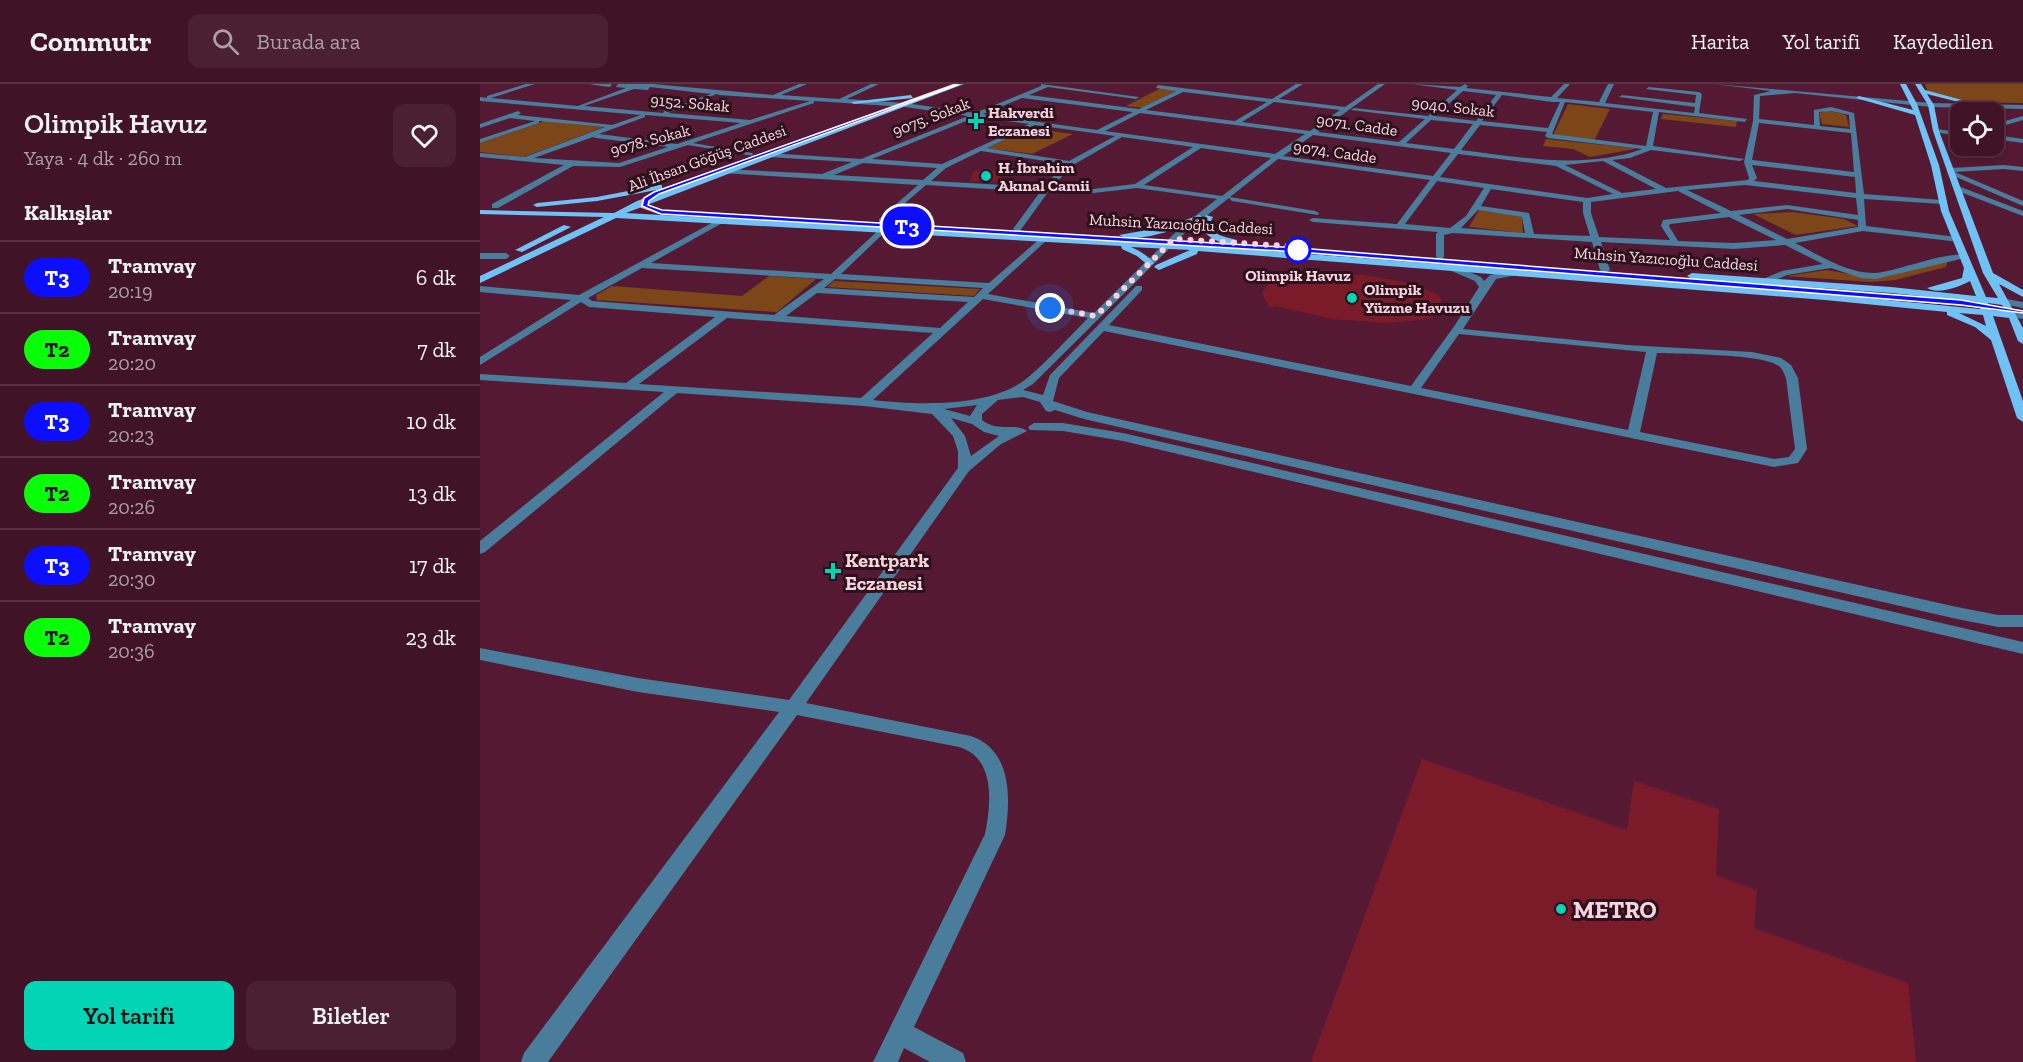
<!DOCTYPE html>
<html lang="tr">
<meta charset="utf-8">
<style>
:root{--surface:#401326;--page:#4b2032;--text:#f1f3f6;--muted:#ae9ea7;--line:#593243;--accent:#01d5b6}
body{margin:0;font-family:"Zilla Slab",serif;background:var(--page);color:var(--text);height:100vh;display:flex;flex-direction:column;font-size:22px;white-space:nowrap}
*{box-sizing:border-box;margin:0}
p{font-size:20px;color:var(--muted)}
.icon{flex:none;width:33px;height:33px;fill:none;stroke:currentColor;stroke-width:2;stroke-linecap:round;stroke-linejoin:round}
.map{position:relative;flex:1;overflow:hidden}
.drawer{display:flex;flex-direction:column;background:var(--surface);width:480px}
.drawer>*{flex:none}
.badge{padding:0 12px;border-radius:20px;font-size:21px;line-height:39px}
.buttons{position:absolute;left:1470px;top:18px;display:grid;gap:12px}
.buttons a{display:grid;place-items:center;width:54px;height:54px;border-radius:12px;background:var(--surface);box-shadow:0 3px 9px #0003,0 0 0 2px var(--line);font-size:30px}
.you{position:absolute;width:30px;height:30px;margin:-15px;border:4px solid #fff;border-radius:50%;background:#1a73e8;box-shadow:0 0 0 9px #1a73e833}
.map>.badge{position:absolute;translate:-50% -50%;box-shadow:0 0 0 3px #fff}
h2{padding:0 24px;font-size:22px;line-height:54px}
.round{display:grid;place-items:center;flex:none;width:63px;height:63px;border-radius:12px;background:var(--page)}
.head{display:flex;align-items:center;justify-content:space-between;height:102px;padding:0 24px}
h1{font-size:28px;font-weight:600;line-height:45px}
.cta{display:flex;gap:12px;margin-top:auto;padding:12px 24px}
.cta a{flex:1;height:69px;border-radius:12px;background:var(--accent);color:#111;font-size:24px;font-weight:600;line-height:69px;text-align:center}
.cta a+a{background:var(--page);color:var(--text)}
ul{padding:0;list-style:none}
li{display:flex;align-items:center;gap:18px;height:72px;padding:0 24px;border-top:2px solid var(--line)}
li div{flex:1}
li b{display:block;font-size:22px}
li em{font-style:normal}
li .badge{min-width:66px;font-weight:700;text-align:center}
header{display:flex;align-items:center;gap:36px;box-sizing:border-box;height:84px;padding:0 30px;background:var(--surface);border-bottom:2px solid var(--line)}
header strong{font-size:28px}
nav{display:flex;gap:33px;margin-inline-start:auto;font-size:21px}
.search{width:420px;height:54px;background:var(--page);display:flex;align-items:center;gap:15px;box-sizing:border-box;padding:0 21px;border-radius:12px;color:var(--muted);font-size:22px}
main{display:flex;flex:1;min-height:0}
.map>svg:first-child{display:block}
.green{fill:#7c4618}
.building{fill:#7b1b2a}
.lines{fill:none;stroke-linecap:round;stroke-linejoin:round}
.minor{fill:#4a7c9b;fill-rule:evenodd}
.major{fill:#6ec2f5;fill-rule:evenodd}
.tram{stroke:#d5a8b8;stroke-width:1.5}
.line{fill:#0d0dff;stroke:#fff;stroke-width:1.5}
.walk{stroke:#fbd3e0;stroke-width:6;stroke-dasharray:0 10.8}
.poi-dot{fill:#01d5b6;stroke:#2c101b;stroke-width:2}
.stop-dot{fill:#fff;stroke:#0d0dff;stroke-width:3}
.labels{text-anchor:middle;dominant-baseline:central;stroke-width:6;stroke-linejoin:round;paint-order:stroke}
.far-street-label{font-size:16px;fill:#fbd3e0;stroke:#2c101b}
.far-poi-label{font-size:16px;font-weight:bold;fill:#fbd3e0;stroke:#2c101b;text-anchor:start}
.far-stop-label{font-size:16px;font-weight:bold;fill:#fbd3e0;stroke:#2c101b}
.poi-label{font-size:20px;font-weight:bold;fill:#fbd3e0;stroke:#2c101b;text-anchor:start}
.near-poi-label{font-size:24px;font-weight:bold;fill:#fbd3e0;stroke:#2c101b;text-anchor:start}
</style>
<header>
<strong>Commutr</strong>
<div class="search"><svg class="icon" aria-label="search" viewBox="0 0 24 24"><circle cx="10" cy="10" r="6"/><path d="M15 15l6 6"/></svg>Burada ara</div>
<nav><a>Harita</a><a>Yol tarifi</a><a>Kaydedilen</a></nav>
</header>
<main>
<section class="drawer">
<div class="head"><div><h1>Olimpik Havuz</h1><p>Yaya · 4 dk · 260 m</p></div><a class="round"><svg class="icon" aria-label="heart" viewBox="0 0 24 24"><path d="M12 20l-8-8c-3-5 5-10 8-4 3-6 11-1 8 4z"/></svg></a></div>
<h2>Kalkışlar</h2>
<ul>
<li><span class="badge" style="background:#0d0dff;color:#fff">T3</span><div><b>Tramvay</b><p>20:19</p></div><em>6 dk</em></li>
<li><span class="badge" style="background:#08ff08;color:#111">T2</span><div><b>Tramvay</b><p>20:20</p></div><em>7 dk</em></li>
<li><span class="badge" style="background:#0d0dff;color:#fff">T3</span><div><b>Tramvay</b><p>20:23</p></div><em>10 dk</em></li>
<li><span class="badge" style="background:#08ff08;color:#111">T2</span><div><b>Tramvay</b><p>20:26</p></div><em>13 dk</em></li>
<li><span class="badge" style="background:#0d0dff;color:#fff">T3</span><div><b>Tramvay</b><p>20:30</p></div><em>17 dk</em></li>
<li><span class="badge" style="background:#08ff08;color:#111">T2</span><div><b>Tramvay</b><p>20:36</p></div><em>23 dk</em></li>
</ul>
<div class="cta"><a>Yol tarifi</a><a>Biletler</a></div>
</section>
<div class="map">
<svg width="1543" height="978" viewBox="0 0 1543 978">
<rect width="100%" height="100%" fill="#561933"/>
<path class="green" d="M1445 0H1543V19L1486 18 1448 8Z
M681 4 697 6 663 24 646 22Z
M1088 20 1130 25 1114 57 1073 51Z
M1347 26 1366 31 1369 43 1342 40 1339 29Z
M1183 30 1257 37 1256 43 1181 35Z
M65 37 124 43 44 73 0 68V59Z
M550 44 593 50 552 70 507 64Z
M1066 55 1154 64 1155 65 1110 73 1093 65 1063 62Z
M999 126 1039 132 1042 133 1043 149 989 143Z
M1313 128 1364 135 1378 142 1316 151 1273 130Z
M1468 176 1466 183 1415 196 1390 198 1306 192 1347 186 1385 193Z
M289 192 336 195 297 228 117 216 116 211 132 202 262 212Z
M354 197 500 205 494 212 347 203Z"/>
<path class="building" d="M523 86 519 98 490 97 494 87Z
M803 187 811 191H884L930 199 959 211 962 219 961 228 950 235 907 239 852 235 796 222 789 224 782 209 788 200Z
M942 675 1147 746 1154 697 1239 725 1236 791 1277 806 1274 844 1428 899 1436 978H831Z"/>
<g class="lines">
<path class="minor" d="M46 0H55L11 14 98 22 146 4 136 3 138 0H173L293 11 319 0H327L301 11 359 15 391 0H399L367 15 425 19 495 29 561 2V0L659 13 656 15 568 3 549 11 659 25 696 7 676 4 678 1 792 15 816 0H823L799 15 865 23 898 0H905L838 48 919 58 945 35 871 26 874 24 948 32 977 6 932 0 980 3 985 0 988 2 986 4 1071 13 1084 0H1090L1077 14 1119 18 1128 0H1134L1125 19 1214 29 1215 23 1139 13 1142 11 1215 19 1216 11 1166 5 1169 3 1219 8 1222 10 1219 29 1267 35 1265 38 1179 28 1173 62 1264 75 1260 77 1171 66 1150 74 1132 76 1186 104 1268 96 1269 94 1264 78 1273 37 1274 11 1291 7 1234 0 1451 19 1543 21V25L1451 23 1315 9 1280 12 1279 35 1334 41V26L1351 23 1374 29 1384 110 1462 116 1466 118 1462 120 1384 115 1386 142 1477 153 1480 154V158L1383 147 1315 159C1339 171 1366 189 1394 189 1414 189 1475 163 1489 173L1396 195 1381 194 1351 184 1307 191 1289 199H1283V195L1302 187 1343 180 1305 161 1254 165 1121 158 1130 186 1125 189 1120 186 1112 158 973 149 964 151V173L960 176 956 173V150L958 148 833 138 829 136 833 134 917 140 950 96 798 75 750 113 835 127 839 129 838 131 752 117 749 114 707 147 553 300 543 306 563 311 570 291 656 202H662V206L629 241 931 302 975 241 999 203 995 197 967 185V181H973L1001 193 1004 197 1010 191 1039 185 1042 186V190L1016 195 983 245 1147 261 1272 268 1301 274 1311 281 1318 294 1327 365 1318 379 1294 383 624 247 579 294 573 317 607 328 1477 523 1518 531H1543V543H1518L1477 535 604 335 575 326 570 328 566 327 560 318 543 313 518 316 502 330V336C518 349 536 338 547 347L521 360 489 387 326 619 491 652C532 666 531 715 525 751L434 943 483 969 486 978H450L424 964 418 978H393L505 750C511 720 516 674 479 663L317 631 68 978H41L44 969 299 628 158 608 0 576V564L158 594 309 616 478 384V367L473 352 452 330 384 322 197 309 5 468 0 470V457L184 308 0 296V290L146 299 235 233 109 223 101 218 0 281V273L91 216 0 208V202L99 211 241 134H244V138L171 179 351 190 403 142 407 145 406 147 361 190 509 199 563 152 566 153V157L508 210 614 229 701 143 737 115 657 104 605 110 568 108 540 147 537 148 533 145 560 108 446 101 402 139H399V135L438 101 241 89 244 85 342 90 372 78 288 73 284 71 288 69 381 75 488 32 425 23 334 17V19L213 59 272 69 274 72 208 61 140 83 93 82 18 124H12V120L84 81 0 73V69L45 73 125 43 59 37V39L0 59V55L55 37 30 34 0 44V40L38 27 41 29 38 31 132 41 161 31 0 17V13L7 14V12ZM170 3 231 10 184 27 183 29 104 22 154 5 168 6ZM983 7 1016 11 996 37 955 32ZM703 8 787 18 755 37 666 26ZM237 10 239 11 330 17 270 36 188 29ZM1022 11 1072 18H1080L1068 44 1002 37ZM542 14 653 28 617 46 503 30ZM794 18 860 26 830 47 762 38ZM1085 18 1173 28 1166 62 1072 50ZM1351 27 1369 31 1370 45 1340 42 1339 28ZM660 29 825 50 795 70 625 47ZM165 31 261 39 197 60 119 50 165 33ZM496 33 549 40 462 80 392 75ZM951 36 993 40 974 65 926 59ZM1279 39 1371 49 1374 88 1272 76ZM555 41 635 52 589 77 507 64ZM1000 41 1067 48 1065 52 1068 54 1162 65C1105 86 1039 73 981 66ZM833 51 971 69 953 92 803 72ZM113 53 116 54 188 63 139 79 54 74ZM642 53 713 63 655 100 605 106 571 104 593 81ZM721 64 791 74 742 112 664 101ZM501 67 585 80 563 103 451 97 466 84ZM978 70 1076 82 1133 110 1107 114 960 93ZM1123 77 1176 105 1142 109 1085 81ZM383 79 457 84 443 96 354 91ZM1272 81 1375 93 1376 109 1274 97 1277 94ZM957 97 1004 104 986 132 970 144 925 140ZM1265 101 1376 114 1378 131 1307 121 1251 127 1207 106ZM1011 105 1103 118V129L1110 152 1054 150 1049 129 1001 122ZM1198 107 1241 129 1183 136 1181 142 1190 156 1119 153 1111 129V118ZM1307 125 1378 136V143L1307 155 1259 131ZM998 126 1042 133 1045 149 981 144ZM1249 133 1296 156 1254 159 1198 157 1189 142 1190 140ZM162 184 344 195 294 231 112 217 108 214ZM355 195 503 204 494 213 344 204ZM337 209 488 218 460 244 306 232ZM503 215 608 234C588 254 568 277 546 295 510 324 437 321 393 316ZM247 234 453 249 381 314 159 300ZM979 250 1166 268 1148 346 941 304ZM1177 269C1202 270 1276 270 1295 280 1302 283 1303 287 1306 294L1315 365 1309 373 1294 375 1160 348ZM497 321 490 332 464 325ZM471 334 492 340 504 348 519 352 491 372 485 352Z
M108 0H131L132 1 129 3Z
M1543 32V36L1519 43 1523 52 1543 55V59L1514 55V51H1516L1514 40Z
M1456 45 1480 48V52L1454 48Z
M1524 81 1543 83V87L1524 85 1475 88 1543 117V122L1467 89 1471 84Z
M1478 102 1543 127V132L1475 106 1474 104Z
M0 169H26L30 172 26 175H0Z
M1526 215 1543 218V224L1523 220 1521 218Z
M1533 228 1543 229V235L1529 233V229Z
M554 339H583L643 349 1543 558V570L643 357 583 347 550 346 548 343Z"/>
<path class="major" d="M476 0H484L146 129 687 159 1345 210 1500 225 1498 218 1411 209 1212 195 1207 192 1212 189 1411 203 1496 212 1490 197C1479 203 1458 211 1447 204L1482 194 1484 184 1461 127 1451 81 1435 31 1376 14 1379 12 1433 26 1420 0H1426L1437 20 1459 81 1469 127 1506 213 1518 214 1503 189 1453 47 1448 21 1435 0H1441L1445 6 1497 20 1494 22 1447 10 1454 21 1459 47 1513 189 1543 206V213L1519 200 1543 244V260L1538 257 1529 234 1513 232 1543 317V338L1537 334 1511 256 1495 243 1467 231V228L1345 216 718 167 717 170 679 186 674 183 676 181 710 166 651 163C660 167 667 171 674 179L669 182 657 172 642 165 641 162 136 134 0 199V192L124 133 0 130V126L134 129 157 117ZM1508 219 1522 221 1526 227 1511 226ZM1479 229 1503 231 1506 242Z
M431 11 433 14 374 20 371 18Z
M179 101H182V105L117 117 57 123 53 121 57 119 117 113Z
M719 131 723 133 722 135C706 143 654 161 639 151L690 142Z
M726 131 733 133 728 143C736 152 746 153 757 156V160C743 161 728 155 720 143Z
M84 141 91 143 42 168 35 166Z"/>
<path class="tram" d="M475 0 173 109 162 116 161 123 178 129 818 168 1482 221 1543 228"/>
</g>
<path class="line" d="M477 0 478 1 179 110 169 117 168 121 182 126 819 164 1481 216 1543 227V229L1481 221 819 168 181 130 162 122 164 114 174 108Z"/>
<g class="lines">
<path class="walk" d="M570 224 616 232 694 155 823 163 818 166"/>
</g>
<g class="poi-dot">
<path d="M493 28h6v6h6v6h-6v6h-6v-6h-6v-6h6z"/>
<circle cx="506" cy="92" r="6"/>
<circle cx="872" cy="214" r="6"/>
<path d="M350 478h6v6h6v6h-6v6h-6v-6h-6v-6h6z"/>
<circle cx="1081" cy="825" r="6"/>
</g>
<circle class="stop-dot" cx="818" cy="166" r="12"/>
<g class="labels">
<g class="far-street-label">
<text transform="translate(210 19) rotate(5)">9152. Sokak</text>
<text transform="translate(973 23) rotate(6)">9040. Sokak</text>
<text transform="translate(451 33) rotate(-21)">9075. Sokak</text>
<text transform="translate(877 41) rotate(8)">9071. Cadde</text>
<text transform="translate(170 56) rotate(-15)">9078. Sokak</text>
<text transform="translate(855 68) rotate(8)">9074. Cadde</text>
<text transform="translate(227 74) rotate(-20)">Ali İhsan Göğüş Caddesi</text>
<text transform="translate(701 140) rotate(3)">Muhsin Yazıcıoğlu Caddesi</text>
<text transform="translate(1186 175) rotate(4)">Muhsin Yazıcıoğlu Caddesi</text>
</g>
<g class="far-poi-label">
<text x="508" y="28">Hakverdi<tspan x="508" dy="18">Eczanesi</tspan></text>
<text x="518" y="83">H. İbrahim<tspan x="518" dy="18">Akınal Camii</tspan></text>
<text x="884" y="205">Olimpik<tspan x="884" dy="18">Yüzme Havuzu</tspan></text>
</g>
<g class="far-stop-label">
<text x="818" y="191">Olimpik Havuz</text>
</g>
<g class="poi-label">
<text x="365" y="476">Kentpark<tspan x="365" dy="23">Eczanesi</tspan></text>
</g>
<g class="near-poi-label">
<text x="1093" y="825">METRO</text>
</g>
</g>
</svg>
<div class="buttons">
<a><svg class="icon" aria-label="locate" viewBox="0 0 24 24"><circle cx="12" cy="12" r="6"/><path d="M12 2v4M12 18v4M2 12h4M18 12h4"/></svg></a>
</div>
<div class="you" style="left:570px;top:224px"></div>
<b class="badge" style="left:427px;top:142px;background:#0d0dff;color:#fff">T3</b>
</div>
</main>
